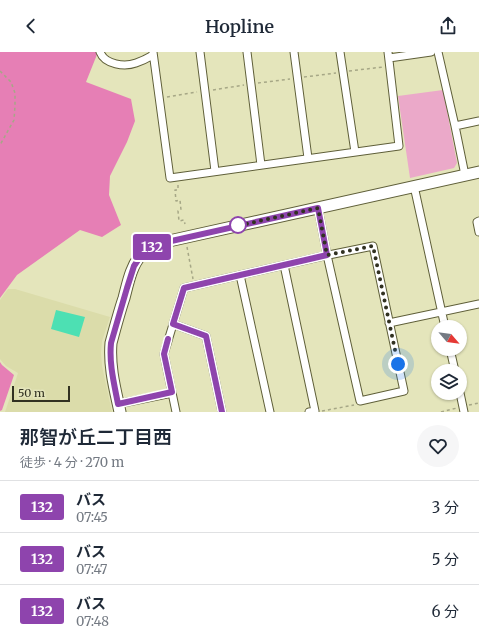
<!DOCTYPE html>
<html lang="ja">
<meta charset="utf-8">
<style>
:root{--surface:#fff;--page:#f6f6f7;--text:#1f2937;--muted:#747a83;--line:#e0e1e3}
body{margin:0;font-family:Merriweather,"Noto Sans JP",serif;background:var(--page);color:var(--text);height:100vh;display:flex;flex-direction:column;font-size:15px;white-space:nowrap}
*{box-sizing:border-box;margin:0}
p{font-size:13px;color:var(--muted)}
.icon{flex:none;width:22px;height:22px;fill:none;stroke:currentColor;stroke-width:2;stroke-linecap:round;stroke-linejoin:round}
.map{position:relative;height:360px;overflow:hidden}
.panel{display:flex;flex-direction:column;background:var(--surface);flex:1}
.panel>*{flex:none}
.badge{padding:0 8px;border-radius:3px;font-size:14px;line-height:26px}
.needle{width:26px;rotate:118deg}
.controls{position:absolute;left:431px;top:268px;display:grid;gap:8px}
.controls a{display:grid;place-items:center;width:36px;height:36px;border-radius:50%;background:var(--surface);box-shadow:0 1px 3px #0004;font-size:20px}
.scale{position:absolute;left:12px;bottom:10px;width:58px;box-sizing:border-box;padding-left:4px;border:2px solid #313121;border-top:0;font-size:11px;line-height:14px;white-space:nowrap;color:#313121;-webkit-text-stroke:3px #e4e5bb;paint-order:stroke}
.you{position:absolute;width:20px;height:20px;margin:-10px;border:3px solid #fff;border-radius:50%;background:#1a73e8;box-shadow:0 0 0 6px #1a73e833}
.map>.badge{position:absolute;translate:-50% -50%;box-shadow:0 0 0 2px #fff}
.round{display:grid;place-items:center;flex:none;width:42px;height:42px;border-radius:21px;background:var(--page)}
.overview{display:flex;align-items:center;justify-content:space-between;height:68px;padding:0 20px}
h1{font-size:19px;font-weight:600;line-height:30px}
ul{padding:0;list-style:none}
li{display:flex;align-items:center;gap:12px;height:52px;padding:0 20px;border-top:1px solid var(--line)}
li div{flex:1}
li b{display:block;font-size:15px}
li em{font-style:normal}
li .badge{min-width:44px;font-weight:700;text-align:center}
header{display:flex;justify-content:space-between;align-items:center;height:52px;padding:0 20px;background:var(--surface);font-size:18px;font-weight:600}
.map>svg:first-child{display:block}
.built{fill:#dbdcaa}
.green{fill:#eba9c9}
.forest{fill:#e67fb5}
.water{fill:#4de0b3}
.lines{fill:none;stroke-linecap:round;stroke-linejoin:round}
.street-casing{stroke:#5f5f39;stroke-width:9}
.secondary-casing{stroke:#5f5f39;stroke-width:13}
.path{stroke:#a6a786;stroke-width:1.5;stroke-dasharray:3 3;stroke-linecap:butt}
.street{stroke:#fff;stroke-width:7}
.secondary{stroke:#fff;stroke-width:11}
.line-casing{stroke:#fff;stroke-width:9}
.line{stroke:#8e44ad;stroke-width:6}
.walk{stroke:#313121;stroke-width:4;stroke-dasharray:0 7.2}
.stop-dot{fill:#fff;stroke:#8e44ad;stroke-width:2}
</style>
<header><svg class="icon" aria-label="back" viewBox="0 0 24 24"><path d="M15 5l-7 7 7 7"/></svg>Hopline<svg class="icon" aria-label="share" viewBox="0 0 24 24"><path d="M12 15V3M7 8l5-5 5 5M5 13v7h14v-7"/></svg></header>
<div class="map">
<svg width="479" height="360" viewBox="0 0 479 360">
<rect width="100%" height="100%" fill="#e4e5bb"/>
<path class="built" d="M8 237H15L110 265 102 289 101 301 102 314 112 360H5L18 321 6 314 0 307V248Z"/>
<path class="green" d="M443 38 457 111 454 116 410 126 398 44Z"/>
<path class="forest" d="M0 0H98L86 30 131 47 135 69 127 90 110 124 109 143 121 173 102 185 80 178 17 223 0 246Z
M0 310 2 313 14 323 2 358 0 359Z"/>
<path class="water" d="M56 258 85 265 79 285 51 277Z"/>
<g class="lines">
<defs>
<path id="street" d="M100 0C105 13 125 15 136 11 142 9 148 6 153 3
M153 0 170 126 399 94 388 0
M200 0 215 119
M247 0 261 113
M294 0 308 106
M340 0 355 100
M438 0 455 74 465 123
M389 6 431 0
M455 74 479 69
M414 134 445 275
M479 169 477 170 479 180
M284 213 315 359 309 360
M240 223 270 360
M389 271 479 252
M173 272 206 284 222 360
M450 297 455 319
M460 341 464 360
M118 352 172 341
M176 360 164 302 184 236 319 205 373 194 404 339 360 349 327 203 318 156"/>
<path id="secondary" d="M120 360C115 337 109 315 111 291 115 276 119 261 124 246 128 231 131 214 141 203 148 195 159 191 169 189L479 120"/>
</defs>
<use href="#street" class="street-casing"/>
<use href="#secondary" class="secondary-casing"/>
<path class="path" d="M0 19 11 30 15 41V54L14 68 0 93
M349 19 383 15
M304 25 336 21
M258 31 290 27
M213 38 244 33
M167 45 197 40
M178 133V138H175L176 149 180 148 181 158 178 159 179 169 184 168 185 172
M187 195 193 227
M469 353 479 351
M322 359 354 353
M441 360 457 356"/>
<use href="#street" class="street"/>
<use href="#secondary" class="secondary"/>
</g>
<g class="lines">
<defs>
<path id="line" d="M168 287 164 302 172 340 118 352C114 331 109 312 111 291L127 236 134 214 142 202 158 192 318 156 327 203 184 236 173 272 206 284 222 360"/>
</defs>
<use href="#line" class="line-casing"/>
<use href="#line" class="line"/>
<path class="walk" d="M238 173 232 175 318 156 327 203 373 194 398 312"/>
</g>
<circle class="stop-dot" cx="238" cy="173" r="8"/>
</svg>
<div class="controls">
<a><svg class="needle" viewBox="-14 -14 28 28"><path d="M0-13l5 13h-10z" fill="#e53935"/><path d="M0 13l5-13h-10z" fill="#747a83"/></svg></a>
<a><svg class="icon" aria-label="layers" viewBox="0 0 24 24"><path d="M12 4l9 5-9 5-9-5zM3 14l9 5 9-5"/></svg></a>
</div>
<div class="scale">50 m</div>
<div class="you" style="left:398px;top:312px"></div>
<b class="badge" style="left:152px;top:195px;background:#8e44ad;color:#fff">132</b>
</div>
<section class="panel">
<div class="overview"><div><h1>那智が丘二丁目西</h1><p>徒歩 · 4 分 · 270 m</p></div><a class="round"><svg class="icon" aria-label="heart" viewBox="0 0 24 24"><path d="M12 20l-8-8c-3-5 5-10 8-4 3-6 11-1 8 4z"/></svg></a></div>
<ul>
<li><span class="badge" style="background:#8e44ad;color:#fff">132</span><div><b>バス</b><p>07:45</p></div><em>3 分</em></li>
<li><span class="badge" style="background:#8e44ad;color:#fff">132</span><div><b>バス</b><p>07:47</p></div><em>5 分</em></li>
<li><span class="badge" style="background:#8e44ad;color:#fff">132</span><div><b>バス</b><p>07:48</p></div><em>6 分</em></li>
</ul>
</section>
